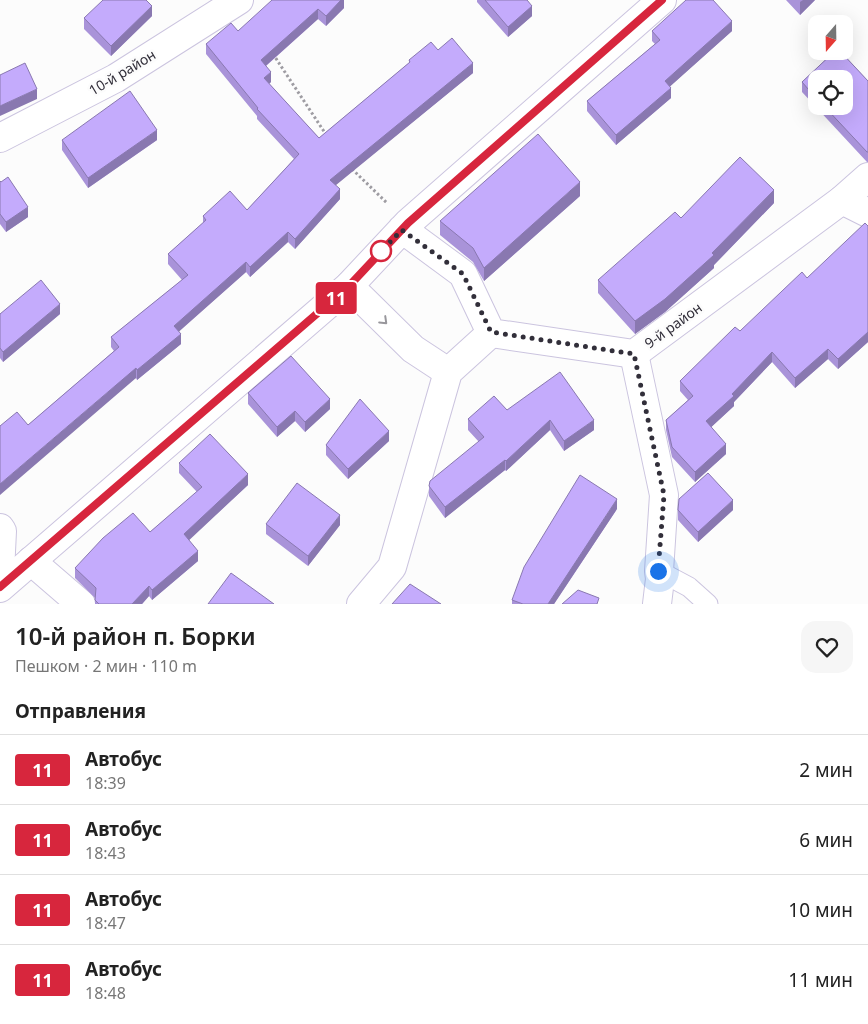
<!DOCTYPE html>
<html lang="ru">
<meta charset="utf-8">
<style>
:root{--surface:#fff;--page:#f6f6f6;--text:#222;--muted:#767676;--line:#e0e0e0}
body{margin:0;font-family:"Noto Sans",sans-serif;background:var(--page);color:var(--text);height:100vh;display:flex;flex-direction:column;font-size:19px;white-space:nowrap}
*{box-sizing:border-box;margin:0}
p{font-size:16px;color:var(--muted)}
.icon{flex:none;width:28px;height:28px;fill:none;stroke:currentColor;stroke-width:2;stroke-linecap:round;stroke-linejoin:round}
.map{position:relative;height:604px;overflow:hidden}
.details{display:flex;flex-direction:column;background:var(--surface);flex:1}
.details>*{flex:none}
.badge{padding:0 10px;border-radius:4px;font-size:18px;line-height:32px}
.needle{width:32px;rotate:200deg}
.buttons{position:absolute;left:808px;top:15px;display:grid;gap:10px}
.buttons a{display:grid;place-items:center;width:45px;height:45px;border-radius:10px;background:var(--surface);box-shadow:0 5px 20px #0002;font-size:25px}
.you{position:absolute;width:25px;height:25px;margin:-12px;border:4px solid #fff;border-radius:50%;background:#1a73e8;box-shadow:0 0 0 8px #1a73e833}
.map>.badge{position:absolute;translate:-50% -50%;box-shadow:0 0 0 2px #fff}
h2{padding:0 15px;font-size:19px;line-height:45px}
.round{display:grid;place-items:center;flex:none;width:52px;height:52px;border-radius:15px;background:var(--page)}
.overview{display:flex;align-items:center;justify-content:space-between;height:85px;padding:0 15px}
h1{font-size:24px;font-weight:600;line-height:38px}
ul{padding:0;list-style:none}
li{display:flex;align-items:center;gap:15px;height:70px;padding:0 15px;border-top:1px solid var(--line)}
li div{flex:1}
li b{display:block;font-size:19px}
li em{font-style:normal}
li .badge{min-width:55px;font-weight:700;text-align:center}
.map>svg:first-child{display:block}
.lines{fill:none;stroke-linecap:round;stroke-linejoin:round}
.lane-casing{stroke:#cbc4df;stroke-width:21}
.street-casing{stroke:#cbc4df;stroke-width:30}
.secondary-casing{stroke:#cbc4df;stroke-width:30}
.path{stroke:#9e9ca2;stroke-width:3;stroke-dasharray:2.5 2.5;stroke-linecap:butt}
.lane{stroke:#fff;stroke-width:19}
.street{stroke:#fff;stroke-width:28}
.secondary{stroke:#fff;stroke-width:28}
.wall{fill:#a993d9;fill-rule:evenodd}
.shaded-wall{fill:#8978b0}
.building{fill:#c4abfc;stroke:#8978b0}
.oneway{stroke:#98979c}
.line-casing{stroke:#fff;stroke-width:11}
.line{stroke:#d7263d;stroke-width:8}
.walk{stroke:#322f3a;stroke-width:5;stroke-dasharray:0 9}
.stop-dot{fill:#fff;stroke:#d7263d;stroke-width:2.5}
.labels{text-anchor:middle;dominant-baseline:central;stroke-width:5;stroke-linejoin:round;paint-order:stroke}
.street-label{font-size:14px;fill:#322f3a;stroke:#fcfcfc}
</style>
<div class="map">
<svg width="868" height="604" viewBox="0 0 868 604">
<rect width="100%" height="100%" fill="#fcfcfc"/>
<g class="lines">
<defs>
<path id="lane" d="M659 571 689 587 708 604"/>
<path id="street" d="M0 138 116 78 239 0
M842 200 868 177
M349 286 413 349 448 372 491 333
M634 354 664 495 659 571 660 579 657 604
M0 528 2 531 0 572
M31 561 81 604
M361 604 392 567 448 372"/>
<path id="secondary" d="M402 229 463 274 491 333 634 354 842 200 868 213
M0 588 349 286 408 223 662 0"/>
</defs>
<use href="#lane" class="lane-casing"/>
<use href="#street" class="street-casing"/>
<use href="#secondary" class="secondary-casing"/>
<path class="path" d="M273 54 327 136
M352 169 387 203"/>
<use href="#lane" class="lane"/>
<use href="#street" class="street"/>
<use href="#secondary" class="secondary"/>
</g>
<path class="wall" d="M344 0V8L326 26 318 19 266 66 271 82 269 84 319 138 409 63V60L438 50 473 73 335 185 340 199 295 249 288 242 250 277 246 272 179 331 181 344 137 380 136 378 28 425 114 351 111 347V337L182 280 168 264V254L203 223V216L247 210 294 159 257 119V116L206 54V44L238 31Z
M477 0H527L532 16 508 37 477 2Z
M786 0H815L800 15Z
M152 16 111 56 84 29V18Z
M652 31H732L670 86 671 98 616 145 587 111V101L655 44 652 41Z
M835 51H840L868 81V162H867L802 92V82ZM816 79H844V106H816Z
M62 140H157L88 188 62 150Z
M0 181 28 217 6 232 0 224Z
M580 196 484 281 473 262 440 235V221Z
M774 203 714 265V268L665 312 635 334 598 293V280L681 218Z
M868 226V342L838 369 828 359 795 388 772 362 734 402V406L711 427 726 454 695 482 672 457 666 430V420L688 400 680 391V381L740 331 807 278Z
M0 314H60L3 362 0 358Z
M248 393 330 409 305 432 295 421 277 437 248 404Z
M507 410 594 430 564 451 550 430 506 471 505 470 445 518 429 496V486L479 442 468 430V419Z
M389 441 348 479 326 455V445Z
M179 463 248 485 188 540 198 561 152 600 149 596 142 604H95V598L75 578V568L150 532 197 492 179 473Z
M617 509 554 604H512V600Z
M678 510H733L698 542 678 520Z
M266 524 340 525 308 566 266 534Z"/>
<path class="shaded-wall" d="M341 0H344V8L326 26V16Z
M803 0H815L800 15V2Z
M152 6V16L111 56V46Z
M532 6V16L508 37V27Z
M318 9V19L261 70V60Z
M732 21V31L665 91V81Z
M473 63V73L330 190V180Z
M271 72V82L264 88V78Z
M671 88V98L616 145V135Z
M37 89V99L0 116V106Z
M157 130V140L88 188V178Z
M580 182V196L484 281V268Z
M340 189V199L295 249V239Z
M774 190V203L714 265V268L665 312 635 334V321L712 253Z
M28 207V217L6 232V222Z
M288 232V242L250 277V267Z
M246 262V272L174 336V326Z
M60 304V314L3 362V352Z
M868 332V342L838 369V359Z
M181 334V344L137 380V370Z
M828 349V359L795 388V378Z
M772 352V362L734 402V406L706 432V421Z
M136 368V378L0 495V484Z
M330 399V409L305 432V422Z
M295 411V421L277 437V427Z
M550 420V430L506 471V461Z
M594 420V430L564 451V441Z
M389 431V441L348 479V469Z
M726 444V454L695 482V472Z
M505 460V470L445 518V507Z
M248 474V485L184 545V534Z
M617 499V509L554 604H548Z
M733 500V510L698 542V532Z
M340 515V525L308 566V556Z
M198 551V561L152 600V590Z
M149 586V596L142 604H132Z"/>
<path class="building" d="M103 0H146L152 6 111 46 84 18Z
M272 0H341L326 16 318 9 261 60 271 72 264 78 319 138 410 62 409 60 431 42 438 50 452 38 473 63 330 180 340 189 295 239 288 232 250 267 246 262 174 326 181 334 137 370 136 368 0 484V426L17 412 28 425 119 347 111 337 188 275 168 254 206 220 203 216 230 191 247 210 299 154 257 109 258 108 206 44 231 23 238 31Z
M485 0H527L532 6 508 27Z
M686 0H713L732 21 665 81 671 88 616 135 587 101 660 40 652 31Z
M835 51H840L868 81V152H867L824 106H844V79H816V98L802 82Z
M25 63 37 89 0 106V75Z
M130 91 157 130 88 178 62 140Z
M538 134 580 182 484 268 473 248 440 221Z
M740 157 774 190 712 253 714 255 665 299 635 321 598 280 675 212 681 218Z
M8 177 28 207 6 222 0 214V181L1 182Z
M865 223 868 226V332L838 359 828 349 795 378 772 352 732 394 734 396 706 421 726 444 695 472 672 447 666 420 693 396 680 381 735 327 740 331 802 272 807 278Z
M41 280 60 304 3 352 0 348V314Z
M291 356 330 399 305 422 295 411 277 427 248 393Z
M560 372 594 420 564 441 550 420 506 461 505 460 445 507 429 486 430 481 484 437 468 419 494 396 507 410Z
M360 399 389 431 348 469 326 445Z
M210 434 248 474 184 534 198 551 152 590 149 586 132 604H99L95 600 96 588 75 568 103 538 133 513 150 532 202 487 179 463Z
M708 473 733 500 698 532 678 510 679 499Z
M580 475 617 499 548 604H523L512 600 524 567Z
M297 483 340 515 308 556 266 524Z
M231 573 274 604H208Z
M410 584 441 604H392Z
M578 590 599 598 597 604H562Z"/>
<defs><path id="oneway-chevron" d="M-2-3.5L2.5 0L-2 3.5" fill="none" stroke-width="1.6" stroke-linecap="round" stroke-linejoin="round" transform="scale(1.25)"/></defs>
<use class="oneway" href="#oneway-chevron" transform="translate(384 321) rotate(44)"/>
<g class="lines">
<defs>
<path id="line" d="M0 587 349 286 408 223 662 0"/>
</defs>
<use href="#line" class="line-casing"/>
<use href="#line" class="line"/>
<path class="walk" d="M381 251 376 256 402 230 463 274 491 332 634 354 664 495 658 571"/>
</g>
<circle class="stop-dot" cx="381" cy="251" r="10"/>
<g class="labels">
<g class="street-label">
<text transform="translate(122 72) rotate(-31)">10-й район</text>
<text transform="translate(673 325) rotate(-36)">9-й район</text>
</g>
</g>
</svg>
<div class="buttons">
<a><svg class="needle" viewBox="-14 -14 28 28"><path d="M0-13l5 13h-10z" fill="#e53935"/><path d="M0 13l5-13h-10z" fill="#767676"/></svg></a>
<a><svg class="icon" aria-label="locate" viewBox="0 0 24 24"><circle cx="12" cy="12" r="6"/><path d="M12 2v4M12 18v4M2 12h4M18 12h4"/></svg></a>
</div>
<div class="you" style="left:658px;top:571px"></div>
<b class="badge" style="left:336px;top:298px;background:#d7263d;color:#fff">11</b>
</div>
<section class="details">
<div class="overview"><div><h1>10-й район п. Борки</h1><p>Пешком · 2 мин · 110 m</p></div><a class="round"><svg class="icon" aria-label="heart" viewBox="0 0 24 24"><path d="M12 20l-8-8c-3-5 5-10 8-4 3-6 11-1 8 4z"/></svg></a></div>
<h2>Отправления</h2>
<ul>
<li><span class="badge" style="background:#d7263d;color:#fff">11</span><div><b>Автобус</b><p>18:39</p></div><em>2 мин</em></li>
<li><span class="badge" style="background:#d7263d;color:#fff">11</span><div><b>Автобус</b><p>18:43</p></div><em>6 мин</em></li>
<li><span class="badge" style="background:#d7263d;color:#fff">11</span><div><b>Автобус</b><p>18:47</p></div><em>10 мин</em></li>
<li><span class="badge" style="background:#d7263d;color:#fff">11</span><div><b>Автобус</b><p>18:48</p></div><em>11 мин</em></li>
</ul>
</section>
